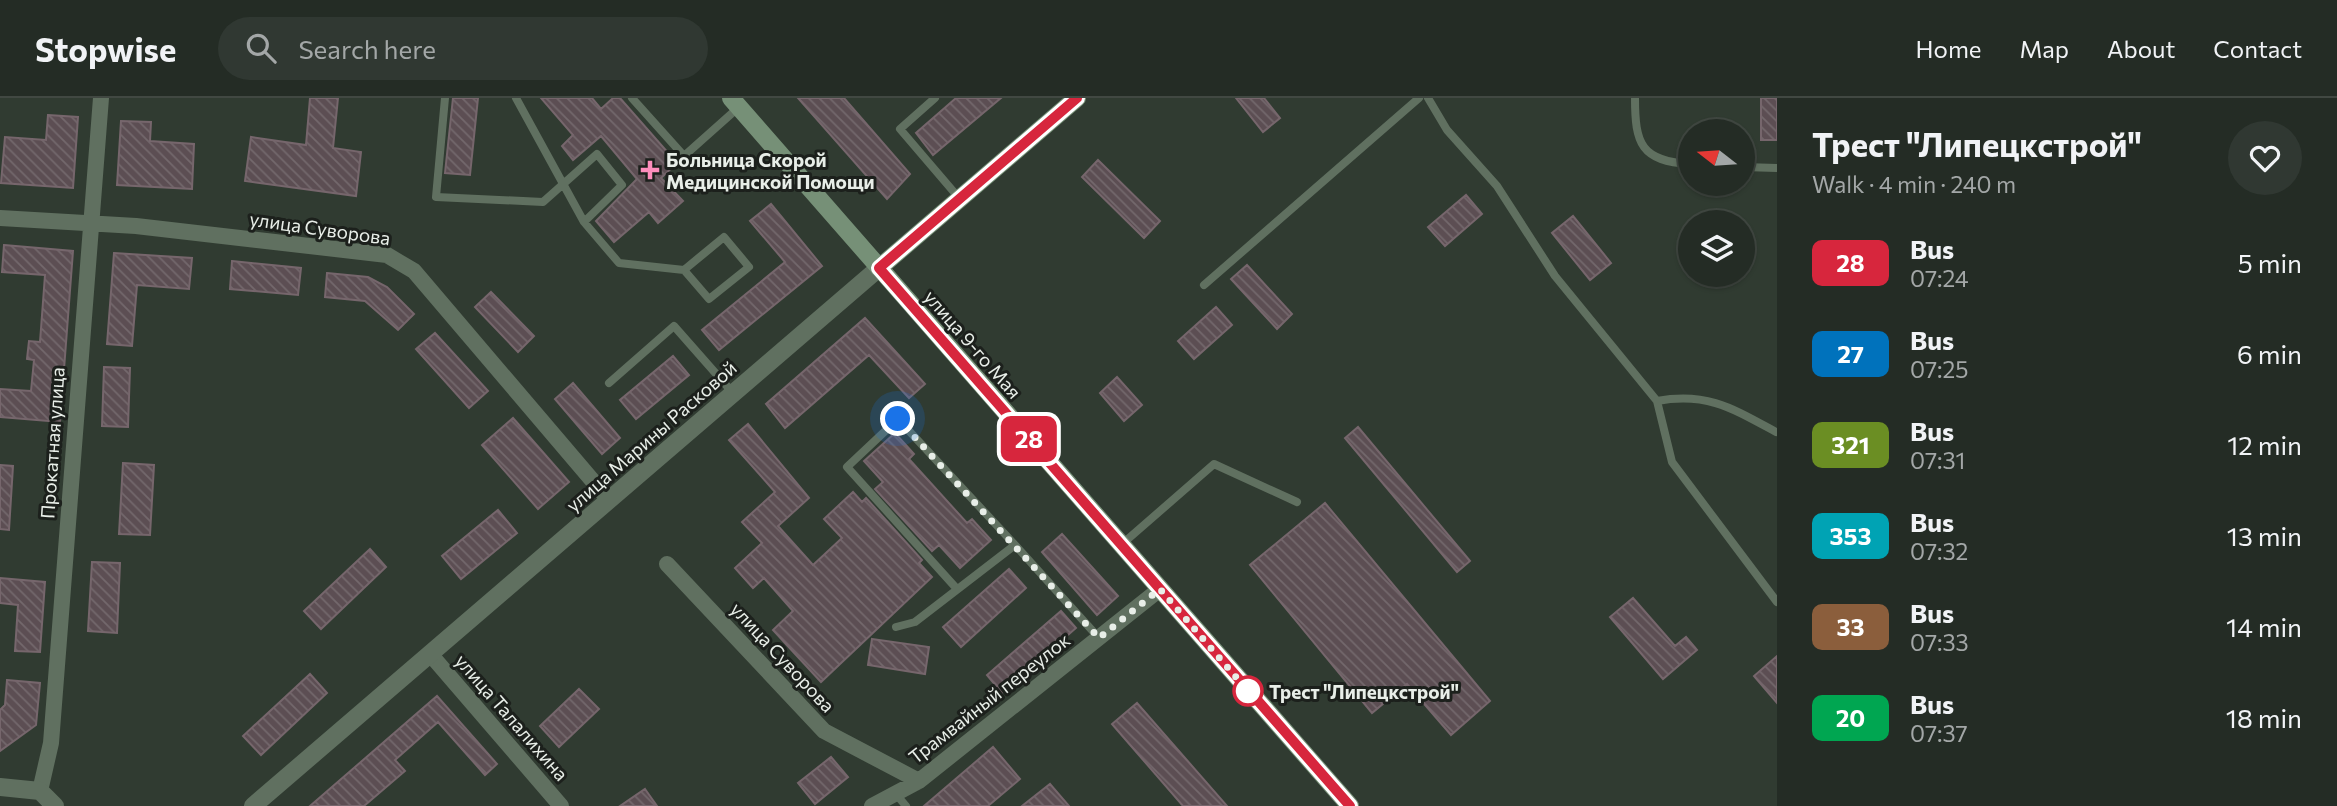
<!DOCTYPE html>
<meta charset="utf-8">
<style>
:root{--surface:#242c25;--page:#303832;--text:#f1f3f6;--muted:#a3a7a7;--line:#414842}
body{margin:0;font-family:Commissioner,sans-serif;background:var(--page);color:var(--text);height:100vh;display:flex;flex-direction:column;font-size:26px;white-space:nowrap}
*{box-sizing:border-box;margin:0}
p{font-size:23px;color:var(--muted)}
.icon{flex:none;width:38px;height:38px;fill:none;stroke:currentColor;stroke-width:2;stroke-linecap:round;stroke-linejoin:round}
.map{position:relative;flex:1;overflow:hidden}
.details{display:flex;flex-direction:column;background:var(--surface);width:560px}
.details>*{flex:none}
.badge{padding:0 14px;border-radius:10px;font-size:24px;line-height:46px}
.needle{width:46px;rotate:287deg}
.buttons{position:absolute;left:1678px;top:21px;display:grid;gap:14px}
.buttons a{display:grid;place-items:center;width:77px;height:77px;border-radius:50%;background:var(--surface);box-shadow:0 2px 5px #0004,0 0 0 2px var(--line);font-size:35px}
.you{position:absolute;width:35px;height:35px;margin:-18px;border:5px solid #fff;border-radius:50%;background:#1a73e8;box-shadow:0 0 0 10px #1a73e833}
.map>.badge{position:absolute;translate:-50% -50%;box-shadow:0 0 0 4px #fff}
.round{display:grid;place-items:center;flex:none;width:74px;height:74px;border-radius:37px;background:var(--page)}
.headline{display:flex;align-items:center;justify-content:space-between;height:119px;padding:0 35px}
h1{font-size:33px;font-weight:700;line-height:52px}
ul{padding:0;list-style:none}
li{display:flex;align-items:center;gap:21px;height:91px;padding:0 35px}
li div{flex:1}
li b{display:block;font-size:26px}
li em{font-style:normal}
li .badge{min-width:77px;font-weight:700;text-align:center}
header{display:flex;align-items:center;gap:42px;box-sizing:border-box;height:98px;padding:0 35px;background:var(--surface);border-bottom:2px solid var(--line)}
header strong{font-size:33px}
nav{display:flex;gap:38px;margin-inline-start:auto;font-size:24px}
.search{width:490px;height:63px;background:var(--page);display:flex;align-items:center;gap:18px;box-sizing:border-box;padding:0 24px;border-radius:38px;color:var(--muted);font-size:26px}
main{display:flex;flex:1;min-height:0}
.map>svg:first-child{display:block}
.building{fill:url(#building-back-hatch);stroke:#76666c;stroke-width:2}
.lines{fill:none;stroke-linecap:round;stroke-linejoin:round}
.service{stroke:#607060;stroke-width:8}
.minor{stroke:#607060;stroke-width:16}
.tertiary{stroke:#607060;stroke-width:18}
.secondary{stroke:#769077;stroke-width:18}
.line-casing{stroke:#fff;stroke-width:16}
.line{stroke:#d7263d;stroke-width:10}
.walk{stroke:#e8eee8;stroke-width:7;stroke-dasharray:0 12.6}
.poi-dot{fill:#fe8ebd;stroke:#1c201c;stroke-width:2.5}
.stop-dot{fill:#fff;stroke:#d7263d;stroke-width:3.5}
.labels{text-anchor:middle;dominant-baseline:central;stroke-width:6;stroke-linejoin:round;paint-order:stroke}
.poi-label{font-size:19px;font-weight:bold;fill:#e8eee8;stroke:#1c201c;text-anchor:start}
.street-label{font-size:19px;fill:#e8eee8;stroke:#1c201c}
.stop-label{font-size:19px;font-weight:bold;fill:#e8eee8;stroke:#1c201c;text-anchor:start}
</style>
<header>
<strong>Stopwise</strong>
<div class="search"><svg class="icon" aria-label="search" viewBox="0 0 24 24"><circle cx="10" cy="10" r="6"/><path d="M15 15l6 6"/></svg>Search here</div>
<nav><a>Home</a><a>Map</a><a>About</a><a>Contact</a></nav>
</header>
<main>
<div class="map">
<svg width="1777" height="708" viewBox="0 0 1777 708">
<defs>
<pattern id="building-back-hatch" width="6" height="6" patternUnits="userSpaceOnUse" patternTransform="scale(1.75)"><rect width="6" height="6" fill="#5c4e53"/><path d="M-1 5l2 2M0 0l6 6M5-1l2 2" fill="none" stroke="#73686c"/></pattern>
</defs>
<rect width="100%" height="100%" fill="#303b31"/>
<path class="building" d="M310 0H338L333 50 361 54 356 98 245 83 251 39 306 47Z
M453 0H478L470 77 445 75Z
M541 0H592L601 11 613 0H620L677 65 661 80 683 103 658 125 649 114 614 144 596 123 637 81 601 38 573 62 562 48 573 37Z
M798 0H844L910 76 887 101Z
M956 0H1001L933 57 916 35Z
M1236 0H1264L1280 20 1263 34Z
M1761 0H1777V42H1761Z
M48 17 78 19 73 90 1 85 5 39 46 42Z
M121 23 151 24 150 43 194 46 192 91 117 87Z
M1098 62 1160 123 1144 140 1082 79Z
M1466 97 1482 116 1445 148 1428 129Z
M771 106 822 168 719 252 702 232 785 164 750 123Z
M1573 118 1611 165 1590 182 1552 135Z
M4 147 73 153 60 324 0 319V291L31 293 34 262 27 261 29 243 40 244 45 177 2 174Z
M114 155 192 160 189 191 137 187 132 248 107 246Z
M232 163 301 170 298 197 230 191Z
M1247 167 1292 216 1277 231 1231 181Z
M327 175 368 179 387 189 414 216 398 232 365 203 325 199Z
M491 194 534 238 518 254 475 209Z
M1216 209 1232 227 1194 261 1178 243Z
M865 220 925 286 909 300 869 257 785 330 766 306Z
M435 235 488 293 469 310 416 251Z
M673 258 689 277 636 321 620 302Z
M104 269 130 270 128 329 102 328Z
M1117 279 1142 307 1124 323 1100 295Z
M573 285 620 340 602 356 555 301Z
M513 320 569 384 538 411 482 347Z
M748 326 809 400 778 428 813 467 842 440 824 421 853 394 862 404 866 400 922 462 919 465 932 479 821 584 773 532 793 513 764 480 753 490 735 470 762 445 742 424 775 394 729 342Z
M1358 329 1470 463 1457 474 1345 340Z
M895 335 914 356 909 361 967 425 972 421 991 442 960 470 939 447 932 453 875 391 883 384 864 363Z
M123 365 154 367 150 437 119 436Z
M0 367 13 368 9 432 0 431Z
M1325 405 1490 603 1451 637 1407 586 1372 615 1250 467Z
M498 412 517 435 461 481 442 458Z
M1062 436 1118 498 1097 517 1042 454Z
M370 451 386 469 321 531 304 513Z
M92 464 120 465 117 535 88 533Z
M1009 471 1026 490 961 549 943 529Z
M0 480 45 484 40 554 15 553 18 507 0 505Z
M1633 500 1675 548 1686 539 1697 552 1663 581 1610 519Z
M1061 513 1076 530 1002 595 987 577Z
M872 541 929 549 925 576 868 567Z
M1777 558V605L1754 578Z
M310 576 327 595 261 657 243 638Z
M7 582 40 585 36 627 0 653V612L5 607Z
M579 591 599 611 559 649 540 628Z
M437 598 497 666 485 677 438 624 395 662 405 673 364 708H310Z
M1137 605 1227 708H1183L1112 626Z
M993 649 1020 681 988 708H924Z
M831 659 848 679 815 706 798 685Z
M1050 686 1069 708H1022Z
M645 691 657 708H620Z"/>
<g class="lines">
<path class="service" d="M445 0 436 99 543 104 597 56 622 87 584 124
M516 0 584 124 619 165 684 172 709 201 749 169 724 139 684 172
M632 0 684 58 739 9
M935 0 900 31 959 100
M1428 0 1447 32 1497 88 1555 178 1657 303 1672 364 1777 504
M1635 0C1635 46 1641 63 1690 66
M1743 69 1777 70
M1204 187 1419 0
M609 285 674 228 733 295
M1657 303C1707 294 1732 310 1776 334
M1121 447 1214 366 1297 404
M957 491 847 369 898 321 1015 447
M896 529 915 524 1015 447 1099 540
M895 695 906 708"/>
<path class="minor" d="M0 120 136 128 387 157 414 173 609 402
M667 466 824 633 919 683
M431 557 561 708
M40 693 51 645 101 0
M872 708 919 683 1160 491"/>
<path class="tertiary" d="M0 689 40 693 55 708
M253 708 879 170"/>
<path class="secondary" d="M731 0 1350 708
M879 170 1077 0"/>
</g>
<g class="lines">
<defs>
<path id="line" d="M1077 0 879 170 1350 708"/>
</defs>
<use href="#line" class="line-casing"/>
<use href="#line" class="line"/>
<path class="walk" d="M898 321 1099 540 1160 491 1248 593"/>
</g>
<path class="poi-dot" d="M646.5 61.5h7v7h7v7h-7v7h-7v-7h-7v-7h7z"/>
<circle class="stop-dot" cx="1248" cy="593" r="14"/>
<g class="labels">
<g class="poi-label">
<text x="666" y="61">Больница Скорой<tspan x="666" dy="22">Медицинской Помощи</tspan></text>
</g>
<g class="street-label">
<text transform="translate(320 130) rotate(8)">улица Суворова</text>
<text transform="translate(973 246) rotate(49)">улица 9-го Мая</text>
<text transform="translate(651 338) rotate(-41)">улица Марины Расковой</text>
<text transform="translate(52 345) rotate(-86)">Прокатная улица</text>
<text transform="translate(783 559) rotate(47)">улица Суворова</text>
<text transform="translate(989 600) rotate(-38)">Трамвайный переулок</text>
<text transform="translate(512 619) rotate(49)">улица Талалихина</text>
</g>
<g class="stop-label">
<text x="1269" y="593">Трест "Липецкстрой"</text>
</g>
</g>
</svg>
<div class="buttons">
<a><svg class="needle" viewBox="-14 -14 28 28"><path d="M0-13l5 13h-10z" fill="#e53935"/><path d="M0 13l5-13h-10z" fill="#a3a7a7"/></svg></a>
<a><svg class="icon" aria-label="layers" viewBox="0 0 24 24"><path d="M12 4l9 5-9 5-9-5zM3 14l9 5 9-5"/></svg></a>
</div>
<div class="you" style="left:898px;top:321px"></div>
<b class="badge" style="left:1029px;top:341px;background:#d7263d;color:#fff">28</b>
</div>
<section class="details">
<div class="headline"><div><h1>Трест &quot;Липецкстрой&quot;</h1><p>Walk · 4 min · 240 m</p></div><a class="round"><svg class="icon" aria-label="heart" viewBox="0 0 24 24"><path d="M12 20l-8-8c-3-5 5-10 8-4 3-6 11-1 8 4z"/></svg></a></div>
<ul>
<li><span class="badge" style="background:#d7263d;color:#fff">28</span><div><b>Bus</b><p>07:24</p></div><em>5 min</em></li>
<li><span class="badge" style="background:#0072bc;color:#fff">27</span><div><b>Bus</b><p>07:25</p></div><em>6 min</em></li>
<li><span class="badge" style="background:#6b8e23;color:#fff">321</span><div><b>Bus</b><p>07:31</p></div><em>12 min</em></li>
<li><span class="badge" style="background:#00a3b4;color:#fff">353</span><div><b>Bus</b><p>07:32</p></div><em>13 min</em></li>
<li><span class="badge" style="background:#8b5e3c;color:#fff">33</span><div><b>Bus</b><p>07:33</p></div><em>14 min</em></li>
<li><span class="badge" style="background:#00a651;color:#fff">20</span><div><b>Bus</b><p>07:37</p></div><em>18 min</em></li>
</ul>
</section>
</main>
